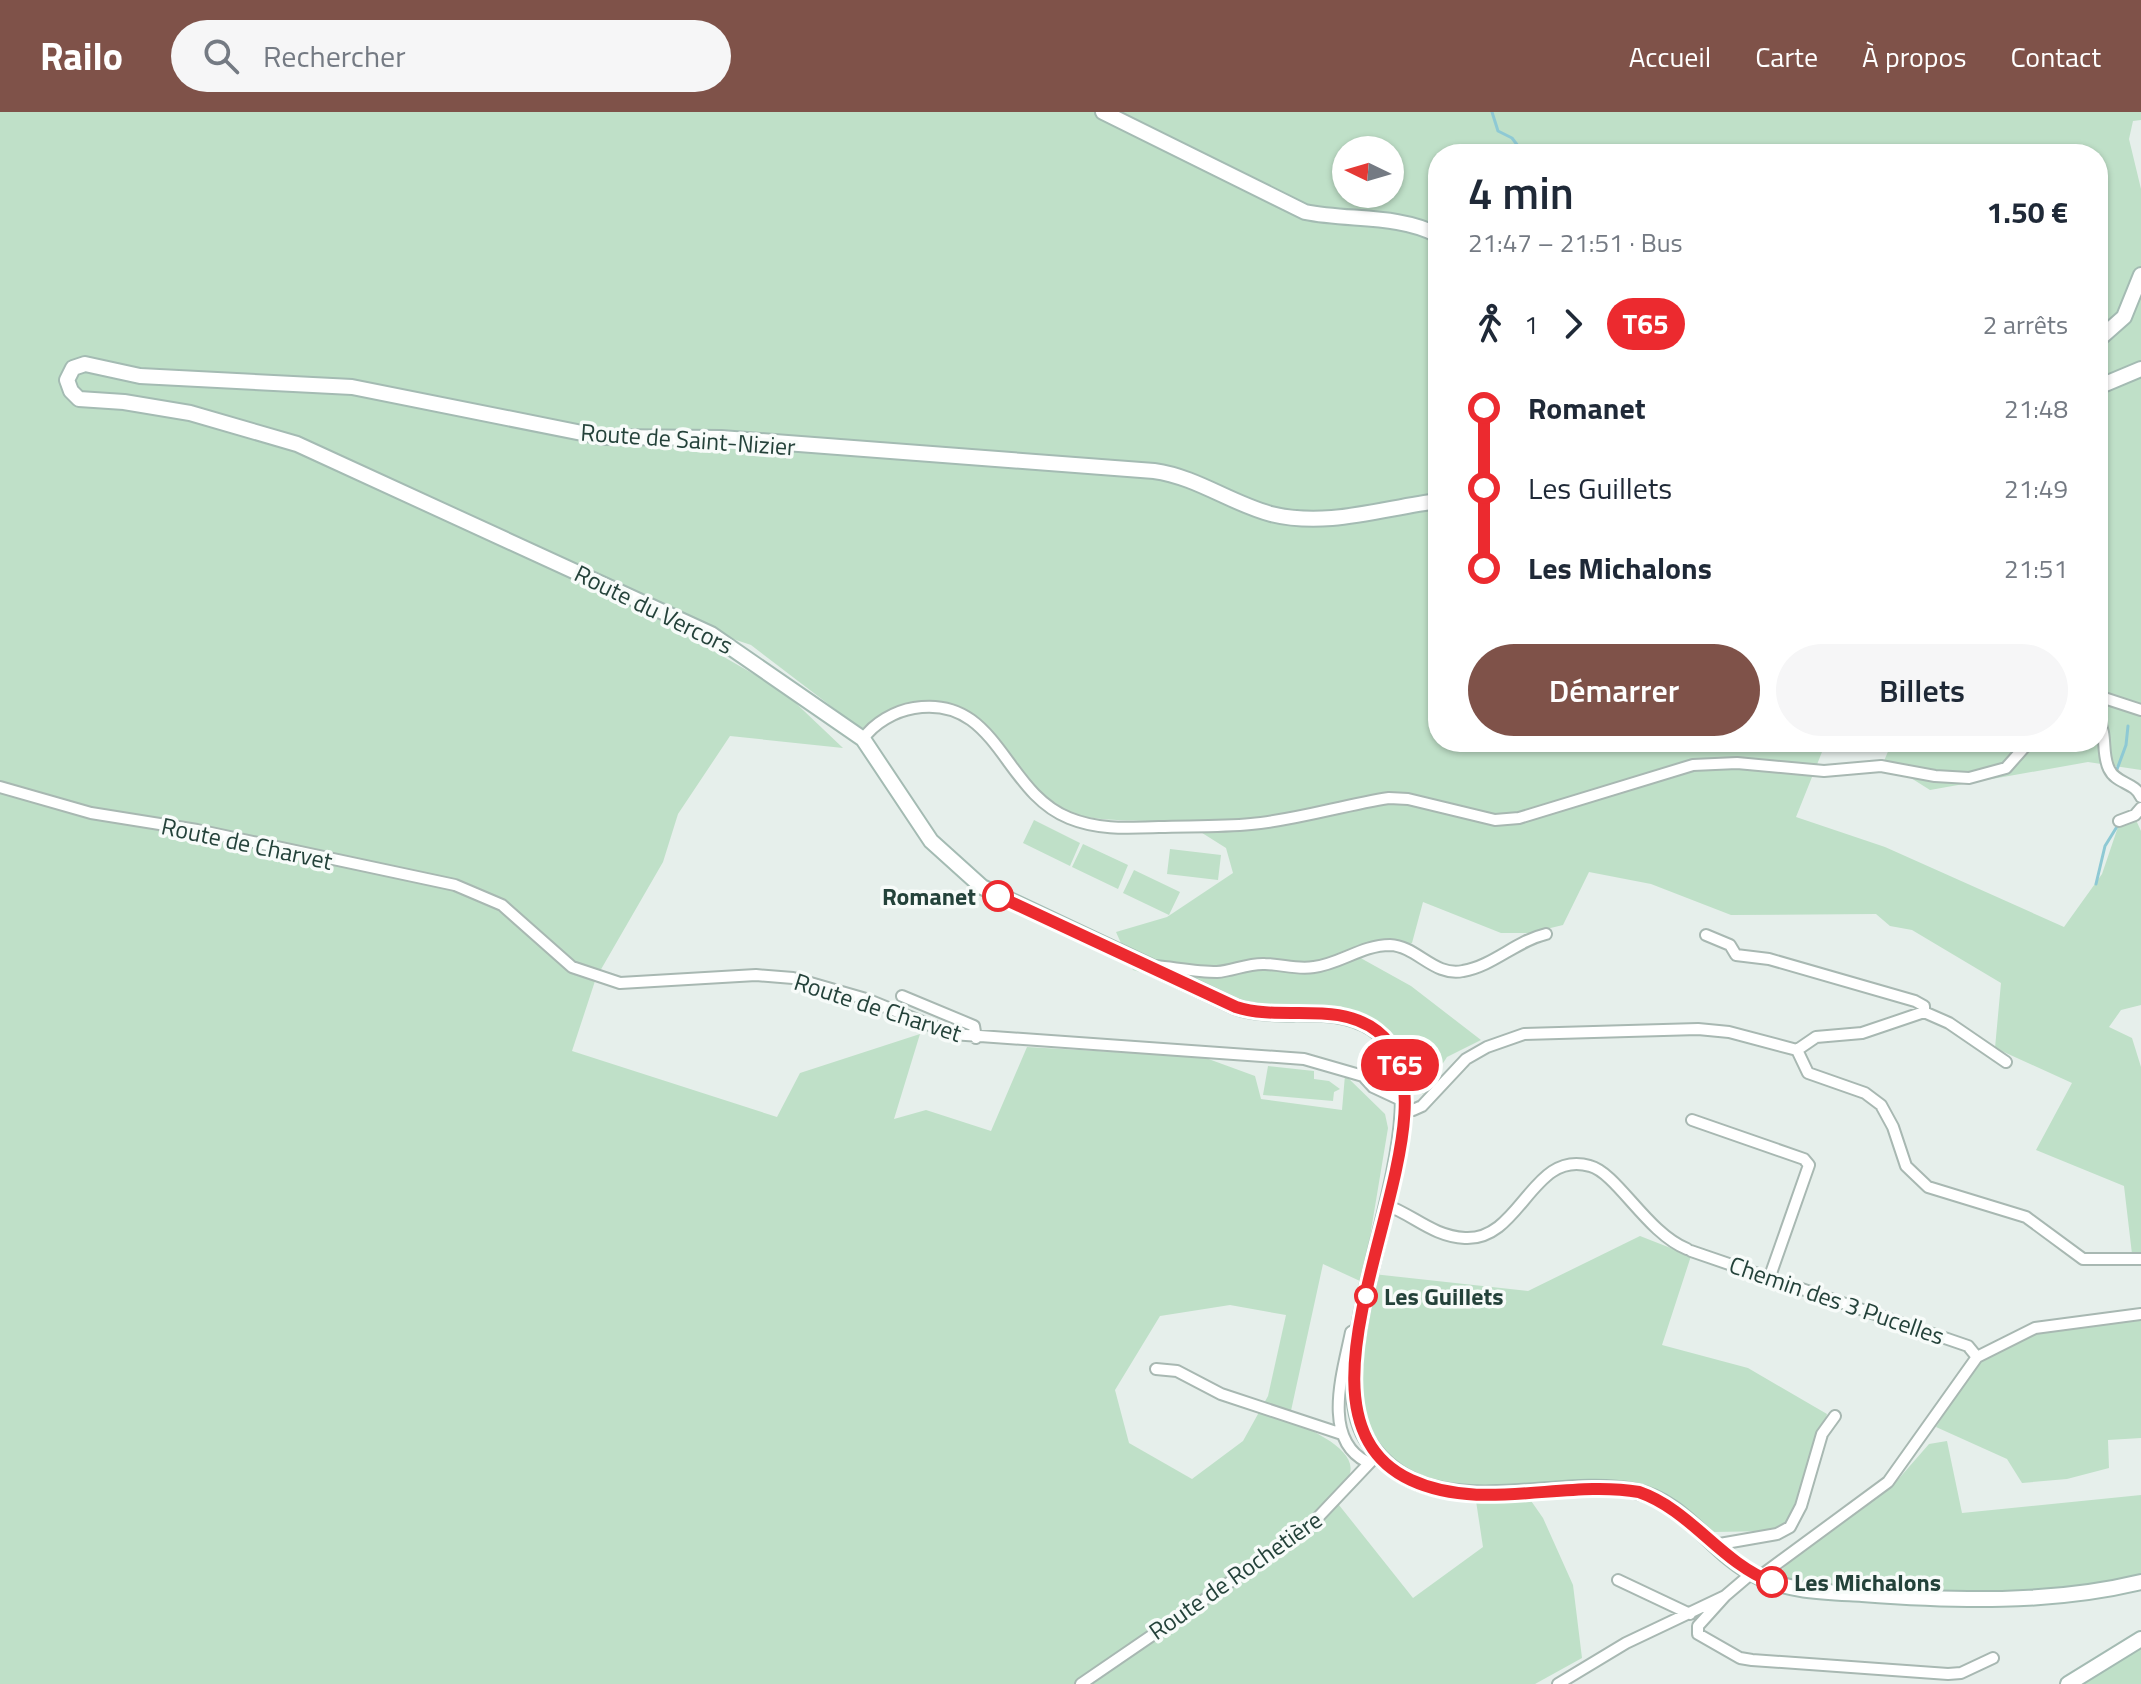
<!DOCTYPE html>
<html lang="fr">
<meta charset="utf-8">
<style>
:root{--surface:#fff;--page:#f6f6f7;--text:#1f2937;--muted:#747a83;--accent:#7f5249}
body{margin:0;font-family:"Titillium Web",sans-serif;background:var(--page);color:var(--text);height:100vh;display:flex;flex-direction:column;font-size:30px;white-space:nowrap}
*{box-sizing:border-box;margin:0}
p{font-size:26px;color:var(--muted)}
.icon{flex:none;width:44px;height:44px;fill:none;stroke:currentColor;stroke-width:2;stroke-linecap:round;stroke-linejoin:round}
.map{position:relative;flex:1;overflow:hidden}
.sheet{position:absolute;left:1428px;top:32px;width:680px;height:608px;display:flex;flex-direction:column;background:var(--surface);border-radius:32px;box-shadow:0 2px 6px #0004}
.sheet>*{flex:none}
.badge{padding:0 16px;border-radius:26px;font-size:28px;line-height:52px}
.needle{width:52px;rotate:275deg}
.tools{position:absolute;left:1332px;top:24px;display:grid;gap:16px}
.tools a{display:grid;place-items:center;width:72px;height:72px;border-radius:50%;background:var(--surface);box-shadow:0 2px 6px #0004;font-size:40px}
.map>.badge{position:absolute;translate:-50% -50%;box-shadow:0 0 0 4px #fff}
.legs{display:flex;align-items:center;gap:12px;height:88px;padding:0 40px;font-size:26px}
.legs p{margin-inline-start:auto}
.headline{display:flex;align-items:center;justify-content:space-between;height:136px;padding:0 40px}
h1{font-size:44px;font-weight:600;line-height:60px}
.cta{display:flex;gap:16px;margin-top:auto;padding:16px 40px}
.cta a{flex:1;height:92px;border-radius:48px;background:var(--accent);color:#fff;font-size:32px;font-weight:600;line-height:92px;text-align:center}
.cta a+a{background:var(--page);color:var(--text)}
ul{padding:0 40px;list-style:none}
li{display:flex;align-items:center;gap:28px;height:80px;font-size:30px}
li i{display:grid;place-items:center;width:12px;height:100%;margin:0 10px;background:currentColor}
li i::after{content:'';width:20px;height:20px;margin:-10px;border:6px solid;border-radius:50%;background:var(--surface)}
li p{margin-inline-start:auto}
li:first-child i{background:linear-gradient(#0000 50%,currentColor 0)}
li:last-child i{background:linear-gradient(currentColor 50%,#0000 0)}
header{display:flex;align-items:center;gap:48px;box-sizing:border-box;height:112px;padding:0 40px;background:var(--accent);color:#fff}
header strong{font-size:38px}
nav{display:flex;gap:44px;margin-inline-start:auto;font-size:28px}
.search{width:560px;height:72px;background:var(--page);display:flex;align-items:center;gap:20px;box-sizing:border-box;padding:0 28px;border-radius:44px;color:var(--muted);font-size:30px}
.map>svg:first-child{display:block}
.green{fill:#bfe0c8;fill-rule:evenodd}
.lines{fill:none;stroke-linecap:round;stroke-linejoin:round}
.stream{stroke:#8ec9d4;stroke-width:3}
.minor-casing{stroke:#a8b8b2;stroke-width:14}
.secondary-casing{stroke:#a4bbb3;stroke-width:18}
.minor{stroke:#fff;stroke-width:10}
.secondary{stroke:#fff;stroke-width:14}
.line-1-casing{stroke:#fff;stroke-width:18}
.line-1{stroke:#ec2a2f;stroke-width:12}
.stop-1-dot{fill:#fff;stroke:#ec2a2f;stroke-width:4}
.labels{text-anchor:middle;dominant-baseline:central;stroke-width:7;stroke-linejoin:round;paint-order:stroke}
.street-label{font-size:24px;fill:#24423a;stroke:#f7fbf9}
.stop-label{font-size:24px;font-weight:bold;fill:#24423a;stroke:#f7fbf9;text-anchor:start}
</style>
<header>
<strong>Railo</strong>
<div class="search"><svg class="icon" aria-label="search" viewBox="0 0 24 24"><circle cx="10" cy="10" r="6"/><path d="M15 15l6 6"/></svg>Rechercher</div>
<nav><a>Accueil</a><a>Carte</a><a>À propos</a><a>Contact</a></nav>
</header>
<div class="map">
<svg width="2141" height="1572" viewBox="0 0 2141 1572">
<rect width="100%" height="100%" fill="#e6efeb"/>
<path class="green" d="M0 0H2141V8L2133 9 2129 27 2141 77V658L2088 650 1930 678 1884 649 1892 630H2098V42H1438V630H1826L1796 705 1885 735 2064 815 2102 762 2119 712 2136 708 2141 719V893L2121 898 2109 915 2132 926 2141 955V1141L2132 1142 2124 1074 2036 1038 2072 971 1995 936 2001 871 1912 818 1890 814 1876 802 1731 803 1651 772 1589 760 1563 813 1530 821H1501L1423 790 1412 831 1357 844 1411 874 1481 928 1447 945 1423 982 1412 972 1382 913 1340 894 1282 896 1259 893 1133 858 1116 820 1167 805 1233 761 1226 736 1199 719 1271 706C1226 706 1100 716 1065 699 1042 688 1029 668 1014 648 986 611 948 575 897 594 885 599 872 610 861 617L751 533 635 494 783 579 843 636 730 624 678 702 663 750 596 866 572 939 777 1005 800 961 920 922 894 1007 926 998 991 1019 1027 935 1203 945 1255 964 1261 987 1342 998 1345 963 1385 1002 1388 1016 1364 1161 1528 1179 1640 1124 1691 1144 1662 1233 1748 1256 1827 1302 1811 1357 1789 1409 1771 1419 1713 1420 1659 1379 1614 1369 1520 1373 1543 1406 1573 1473 1582 1546 1535 1572H0ZM1346 38H1390V82H1346ZM1323 1152 1360 1169C1349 1244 1322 1328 1404 1374 1422 1385 1455 1385 1476 1389L1483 1435 1413 1486 1339 1393 1337 1384C1341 1377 1348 1368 1350 1361 1357 1336 1306 1316 1289 1308ZM1230 1193 1286 1203 1268 1284 1243 1329 1192 1367 1129 1331 1115 1278 1160 1204Z
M1034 708 1080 731 1070 754 1023 731Z
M1083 732 1128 753 1118 777 1072 755Z
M1170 737 1221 743 1218 768 1167 762Z
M1134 758 1180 780 1169 803 1123 781Z
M1268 954 1314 959V967L1329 969 1340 977 1334 980 1333 989 1263 983Z
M2141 1205V1326L2108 1328 2109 1356 2067 1367 2022 1371 2007 1347 1936 1315 1982 1242 2033 1218Z
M1947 1329 1962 1401 2141 1383V1463C2023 1502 1895 1479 1774 1466L1799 1440 1895 1371 1929 1332Z
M2141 1537V1572H2081Z"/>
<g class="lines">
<path class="stream" d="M1492 0 1498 19 1512 26 1524 42
M1969 630 1970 631
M2116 660 2126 633 2128 614
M2096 772 2105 734 2118 713"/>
<defs>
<path id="minor" d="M2098 584 2141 598
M2098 607C2108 623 2101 641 2109 657 2116 672 2135 670 2141 685
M863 627C874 611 895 599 914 596 998 582 1003 680 1069 706 1098 718 1128 716 1159 715 1189 714 1220 715 1251 712 1297 708 1343 693 1389 686L1408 687 1495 708 1519 706 1693 653 1737 651 1824 659 1881 654 1935 664 1969 666 2006 656 2029 630
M0 675 91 701 197 718 455 773 502 793 572 855 620 871 756 863 793 866 866 887 952 922 1304 947 1363 964 1402 962
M2119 709 2135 703 2141 696
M1706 823 1730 833 1736 843 1769 847 1915 889 1924 894V900
M1156 854C1176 856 1197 860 1217 860 1233 859 1248 851 1265 852 1282 852 1296 858 1314 855 1340 852 1362 833 1390 833 1417 834 1434 865 1463 859 1493 854 1516 829 1546 822
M902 884 974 914 976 926
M1797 938 1808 961 1865 981 1881 993 1893 1015 1906 1054 1928 1075 2026 1105 2083 1147H2141
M1797 938 1816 925 1862 921 1924 900 1949 911 2006 950
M1363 964 1373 975 1403 989
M1403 997 1413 998 1422 994 1466 947 1487 935 1524 922 1698 917 1729 920 1797 938
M1692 1008 1804 1047 1809 1053 1770 1164
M1386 1093C1414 1103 1432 1124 1465 1126 1521 1129 1532 1037 1590 1054 1617 1061 1647 1121 1687 1137
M1691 1139 1968 1234 1977 1245
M1358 1216 1351 1220C1343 1260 1321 1327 1367 1350
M1156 1257 1177 1259 1221 1282 1342 1322
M1714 1433 1777 1422 1790 1415 1801 1394 1822 1322 1835 1304
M1759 1465 1888 1370 1977 1245 2035 1216 2141 1202
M1618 1468 1690 1502
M1725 1484 1698 1514V1522L1740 1546 1752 1548 1948 1562 1961 1561 1993 1546
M1081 1572 1306 1418 1378 1342
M1558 1572 1626 1531 1725 1484 1752 1461"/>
<path id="secondary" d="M1103 0 1305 100C1349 109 1398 102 1438 123
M2098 228 2124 205 2141 163
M2098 275 2141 257
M1438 389C1383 396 1327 416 1271 402 1230 391 1197 365 1154 359L721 326 602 325 352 275 140 264 85 252 73 256 67 268 71 279 79 287 124 290 190 301 297 332 711 522 863 627 931 729 982 775 1236 895C1281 910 1331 890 1372 916 1466 976 1310 1232 1366 1326 1422 1420 1550 1362 1634 1379 1687 1389 1712 1444 1759 1465 1792 1480 1827 1480 1862 1482 1955 1489 2050 1492 2141 1470
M2068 1572 2141 1527"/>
</defs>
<use href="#minor" class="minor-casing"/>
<use href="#secondary" class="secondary-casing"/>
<use href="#minor" class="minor"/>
<use href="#secondary" class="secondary"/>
</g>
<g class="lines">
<defs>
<path id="line-1" d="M998 784 1236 895C1282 910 1337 888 1377 919 1479 998 1256 1296 1411 1368 1482 1401 1566 1367 1639 1380 1691 1398 1720 1450 1772 1470"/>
</defs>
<use href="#line-1" class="line-1-casing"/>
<use href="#line-1" class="line-1"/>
</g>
<g class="stop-1-dot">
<circle cx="998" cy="784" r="14"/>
<circle cx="1366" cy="1184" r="10"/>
<circle cx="1772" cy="1470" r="14"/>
</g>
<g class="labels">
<g class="street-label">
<text transform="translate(688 327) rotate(4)">Route de Saint-Nizier</text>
<text transform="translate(654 497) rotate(26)">Route du Vercors</text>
<text transform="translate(247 731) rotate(12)">Route de Charvet</text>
<text transform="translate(878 895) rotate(18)">Route de Charvet</text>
<text transform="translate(1837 1188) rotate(19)">Chemin des 3 Pucelles</text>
<text transform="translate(1235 1463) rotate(-35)">Route de Rochetière</text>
</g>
<g class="stop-label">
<text x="976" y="784" text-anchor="end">Romanet</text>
<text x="1384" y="1184">Les Guillets</text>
<text x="1794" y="1470">Les Michalons</text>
</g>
</g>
</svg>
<div class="tools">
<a><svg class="needle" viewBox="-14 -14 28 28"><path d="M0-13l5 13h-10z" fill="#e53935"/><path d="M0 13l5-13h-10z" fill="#747a83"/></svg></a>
</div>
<b class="badge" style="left:1400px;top:953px;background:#ec2a2f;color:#fff">T65</b>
<section class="sheet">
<div class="headline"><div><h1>4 min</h1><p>21:47 – 21:51 · Bus</p></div><b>1.50 €</b></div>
<div class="legs"><svg class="icon" aria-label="walk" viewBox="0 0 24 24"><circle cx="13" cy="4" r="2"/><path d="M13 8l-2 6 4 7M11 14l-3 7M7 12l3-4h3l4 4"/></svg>1<svg class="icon" aria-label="forward" viewBox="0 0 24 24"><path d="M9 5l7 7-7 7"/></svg><b class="badge" style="background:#ec2a2f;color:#fff">T65</b><p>2 arrêts</p></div>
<ul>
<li><i style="color:#ec2a2f"></i><b>Romanet</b><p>21:48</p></li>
<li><i style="color:#ec2a2f"></i><span>Les Guillets</span><p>21:49</p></li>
<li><i style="color:#ec2a2f"></i><b>Les Michalons</b><p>21:51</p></li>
</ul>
<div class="cta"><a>Démarrer</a><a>Billets</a></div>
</section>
</div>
